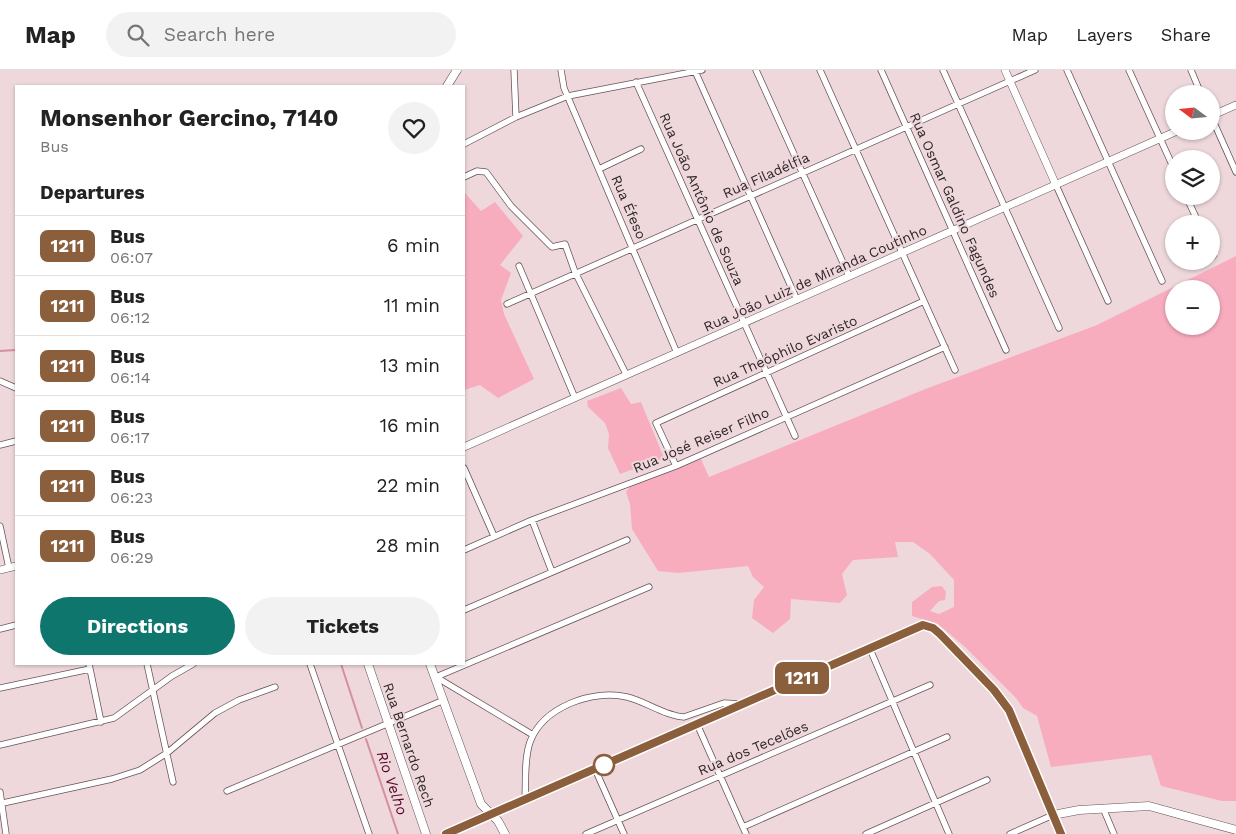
<!DOCTYPE html>
<meta charset="utf-8">
<style>
:root{--surface:#fff;--page:#f2f2f2;--text:#222;--muted:#767676;--line:#e0e0e0;--accent:#0f766e}
body{margin:0;font-family:"Work Sans",sans-serif;background:var(--page);color:var(--text);height:100vh;display:flex;flex-direction:column;font-size:19px;white-space:nowrap}
*{box-sizing:border-box;margin:0}
p{font-size:16px;color:var(--muted)}
.icon{flex:none;width:28px;height:28px;fill:none;stroke:currentColor;stroke-width:2;stroke-linecap:round;stroke-linejoin:round}
.map{position:relative;flex:1;overflow:hidden}
.panel{position:absolute;left:15px;top:15px;width:450px;height:580px;display:flex;flex-direction:column;background:var(--surface);border-radius:0px;box-shadow:0 1px 4px #0004}
.panel>*{flex:none}
.badge{padding:0 10px;border-radius:8px;font-size:18px;line-height:32px}
.needle{width:32px;rotate:286deg}
.controls{position:absolute;left:1165px;top:15px;display:grid;gap:10px}
.controls a{display:grid;place-items:center;width:55px;height:55px;border-radius:50%;background:var(--surface);box-shadow:0 1px 4px #0004;font-size:25px}
.map>.badge{position:absolute;translate:-50% -50%;box-shadow:0 0 0 2px #fff}
h2{padding:0 25px;font-size:19px;line-height:45px}
.round{display:grid;place-items:center;flex:none;width:52px;height:52px;border-radius:26px;background:var(--page)}
.head{display:flex;align-items:center;justify-content:space-between;height:85px;padding:0 25px}
h1{font-size:24px;font-weight:700;line-height:38px}
.action{display:flex;gap:10px;margin-top:auto;padding:10px 25px}
.action a{flex:1;height:58px;border-radius:30px;background:var(--accent);color:#fff;font-size:20px;font-weight:700;line-height:58px;text-align:center}
.action a+a{background:var(--page);color:var(--text)}
ul{padding:0;list-style:none}
li{display:flex;align-items:center;gap:15px;height:60px;padding:0 25px;border-top:1px solid var(--line)}
li div{flex:1}
li b{display:block;font-size:19px}
li em{font-style:normal}
li .badge{min-width:55px;font-weight:700;text-align:center}
header{display:flex;align-items:center;gap:30px;box-sizing:border-box;height:70px;padding:0 25px;background:var(--surface);border-bottom:1px solid var(--line)}
header strong{font-size:24px}
nav{display:flex;gap:28px;margin-inline-start:auto;font-size:18px}
.search{width:350px;height:45px;background:var(--page);display:flex;align-items:center;gap:12px;box-sizing:border-box;padding:0 18px;border-radius:28px;color:var(--muted);font-size:19px}
.map>svg:first-child{display:block}
.green{fill:#f8adbf;fill-rule:evenodd}
.lines{fill:none;stroke-linecap:round;stroke-linejoin:round}
.stream{stroke:#d78ea1;stroke-width:2}
.minor-casing{stroke:#675458;stroke-width:7}
.tertiary-casing{stroke:#675458;stroke-width:8}
.secondary-casing{stroke:#675458;stroke-width:9}
.minor{stroke:#fff;stroke-width:5.5}
.tertiary{stroke:#fff;stroke-width:7}
.secondary{stroke:#fff;stroke-width:8}
.line-casing{stroke:#fff;stroke-width:11}
.line{stroke:#8b5e3c;stroke-width:8}
.stop-dot{fill:#fff;stroke:#8b5e3c;stroke-width:2.5}
.labels{text-anchor:middle;dominant-baseline:central;stroke-width:4;stroke-linejoin:round;paint-order:stroke}
.street-label{font-size:14px;fill:#2f2729;stroke:#eed8dc}
.water-label{font-size:15px;font-style:italic;fill:#570025;stroke:#eed8dc}
</style>
<header>
<strong>Map</strong>
<div class="search"><svg class="icon" aria-label="search" viewBox="0 0 24 24"><circle cx="10" cy="10" r="6"/><path d="M15 15l6 6"/></svg>Search here</div>
<nav><a>Map</a><a>Layers</a><a>Share</a></nav>
</header>
<div class="map">
<svg width="1236" height="764" viewBox="0 0 1236 764">
<rect width="100%" height="100%" fill="#eed8dc"/>
<path class="green" d="M464 122 481 141 495 132 523 166 500 195 511 203 501 230 504 244 534 309 498 328 480 315 464 320Z
M1236 186V731H1222L1161 716 1151 685 1051 697 1037 646 1023 638 1016 628 965 577 938 554 912 546V532L932 517 942 516 946 522 945 530 939 531 930 541 939 544 954 537V510L930 484 913 472H895L898 487 853 490 842 504 847 525 840 533 791 529 790 549 773 563 752 548 754 530 764 517 753 507 748 496 678 503 658 501 632 459 630 434 626 422 631 415 701 389 709 407 928 318 1097 255ZM1174 219H1211V256H1174Z
M621 318 631 334 641 332 664 388 620 404 608 378 609 364 605 353 588 337 587 331Z"/>
<g class="lines">
<path class="stream" d="M0 281 16 280
M341 594 362 658
M366 669 398 764"/>
<defs>
<path id="minor" d="M514 0 516 47
M561 0 564 18 677 283
M756 0 849 206
M820 0 955 300
M881 0 1006 280
M943 0 1059 258
M1067 0 1162 211
M1129 0 1174 99
M1191 0 1201 24
M695 1 797 230
M636 12 795 366
M1211 46 1236 102
M464 74 516 47 568 26 702 0
M599 99 641 79
M464 107 477 101 486 102 511 136 552 177 565 174 575 202 626 304
M1056 115 1108 231
M1186 126 1199 154
M1211 182 1213 186
M519 196 575 328
M507 234 1035 0
M0 311 16 318
M0 375 16 371
M676 396 656 353 924 231
M464 398 494 466
M532 450 552 502
M0 456 9 498
M464 480 532 450 676 396 945 277
M464 540 627 470
M0 559 16 555
M870 579 949 764
M89 594 101 652
M147 594 173 712
M310 594 369 764
M436 607 649 517
M436 607 533 665
M0 618 90 599
M697 654 746 764
M0 675 114 648 172 606 193 594
M595 699 624 764
M227 721 444 630
M0 722 6 764
M525 729C526 711 524 689 530 672 543 637 592 619 627 627 645 631 665 646 684 647L724 633 741 634
M3 733 112 709 140 700 167 683 215 643 239 630 275 617
M1103 738 1114 764
M743 757 947 667
M586 764 930 615
M866 764 987 710
M1010 764 1053 745 1061 764"/>
<path id="tertiary" d="M1005 0 1056 115
M1211 46 1236 35
M464 377 1177 61
M0 500 16 496"/>
<path id="secondary" d="M447 16 457 0
M368 594 426 764
M430 594 481 734 498 751 505 764
M446 764 923 555 933 558 940 564 994 620 1009 640 1053 745 1079 740 1149 736 1236 760"/>
</defs>
<use href="#minor" class="minor-casing"/>
<use href="#tertiary" class="tertiary-casing"/>
<use href="#secondary" class="secondary-casing"/>
<use href="#minor" class="minor"/>
<use href="#tertiary" class="tertiary"/>
<use href="#secondary" class="secondary"/>
</g>
<g class="lines">
<defs>
<path id="line" d="M446 764 923 555 933 558 940 564 994 620 1009 640 1061 764"/>
</defs>
<use href="#line" class="line-casing"/>
<use href="#line" class="line"/>
</g>
<circle class="stop-dot" cx="604" cy="695" r="10"/>
<g class="labels">
<g class="street-label">
<text transform="translate(766 105) rotate(-24)">Rua Filadélfia</text>
<text transform="translate(702 129) rotate(66)">Rua João Antônio de Souza</text>
<text transform="translate(955 135) rotate(66)">Rua Osmar Galdino Fagundes</text>
<text transform="translate(629 137) rotate(67)">Rua Éfeso</text>
<text transform="translate(815 208) rotate(-24)">Rua João Luiz de Miranda Coutinho</text>
<text transform="translate(785 281) rotate(-24)">Rua Theóphilo Evaristo</text>
<text transform="translate(701 370) rotate(-23)">Rua José Reiser Filho</text>
<text transform="translate(409 675) rotate(71)">Rua Bernardo Rech</text>
<text transform="translate(753 678) rotate(-23)">Rua dos Tecelões</text>
</g>
<g class="water-label">
<text transform="translate(392 713) rotate(71)">Rio Velho</text>
</g>
</g>
</svg>
<div class="controls">
<a><svg class="needle" viewBox="-14 -14 28 28"><path d="M0-13l5 13h-10z" fill="#e53935"/><path d="M0 13l5-13h-10z" fill="#767676"/></svg></a>
<a><svg class="icon" aria-label="layers" viewBox="0 0 24 24"><path d="M12 4l9 5-9 5-9-5zM3 14l9 5 9-5"/></svg></a>
<a>+</a>
<a>−</a>
</div>
<b class="badge" style="left:802px;top:608px;background:#8b5e3c;color:#fff">1211</b>
<section class="panel">
<div class="head"><div><h1>Monsenhor Gercino, 7140</h1><p>Bus</p></div><a class="round"><svg class="icon" aria-label="heart" viewBox="0 0 24 24"><path d="M12 20l-8-8c-3-5 5-10 8-4 3-6 11-1 8 4z"/></svg></a></div>
<h2>Departures</h2>
<ul>
<li><span class="badge" style="background:#8b5e3c;color:#fff">1211</span><div><b>Bus</b><p>06:07</p></div><em>6 min</em></li>
<li><span class="badge" style="background:#8b5e3c;color:#fff">1211</span><div><b>Bus</b><p>06:12</p></div><em>11 min</em></li>
<li><span class="badge" style="background:#8b5e3c;color:#fff">1211</span><div><b>Bus</b><p>06:14</p></div><em>13 min</em></li>
<li><span class="badge" style="background:#8b5e3c;color:#fff">1211</span><div><b>Bus</b><p>06:17</p></div><em>16 min</em></li>
<li><span class="badge" style="background:#8b5e3c;color:#fff">1211</span><div><b>Bus</b><p>06:23</p></div><em>22 min</em></li>
<li><span class="badge" style="background:#8b5e3c;color:#fff">1211</span><div><b>Bus</b><p>06:29</p></div><em>28 min</em></li>
</ul>
<div class="action"><a>Directions</a><a>Tickets</a></div>
</section>
</div>
